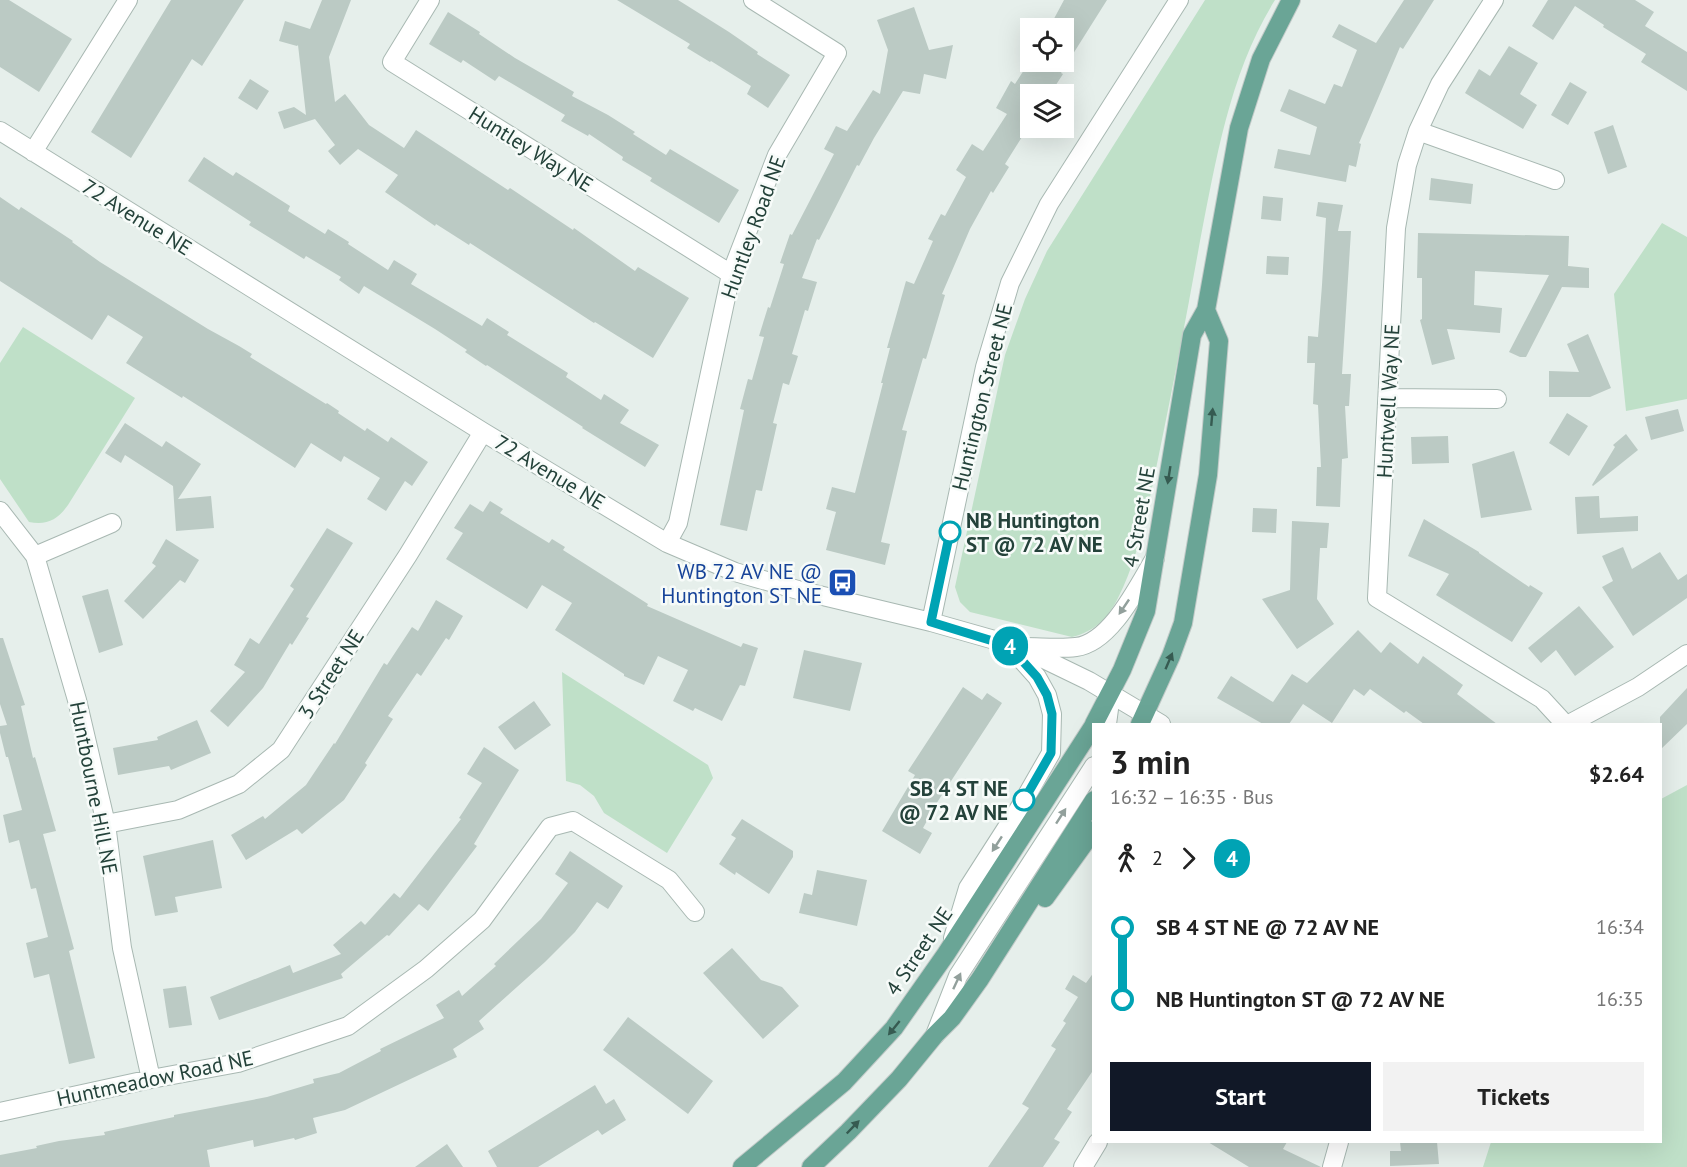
<!DOCTYPE html>
<meta charset="utf-8">
<style>
:root{--surface:#fff;--page:#f2f2f2;--text:#222;--muted:#767676;--accent:#111827}
body{margin:0;font-family:"PT Sans",sans-serif;background:var(--page);color:var(--text);height:100vh;display:flex;flex-direction:column;font-size:22px;white-space:nowrap}
*{box-sizing:border-box;margin:0}
p{font-size:20px;color:var(--muted)}
.icon{flex:none;width:33px;height:33px;fill:none;stroke:currentColor;stroke-width:2;stroke-linecap:round;stroke-linejoin:round}
.map{position:relative;flex:1;overflow:hidden}
.details{position:absolute;left:1092px;top:723px;width:570px;height:420px;display:flex;flex-direction:column;background:var(--surface);border-radius:0px;box-shadow:0 6px 24px #0002}
.details>*{flex:none}
.badge{padding:0 12px;border-radius:20px;font-size:21px;line-height:39px}
.controls{position:absolute;left:1020px;top:18px;display:grid;gap:12px}
.controls a{display:grid;place-items:center;width:54px;height:54px;border-radius:0px;background:var(--surface);box-shadow:0 6px 24px #0002;font-size:30px}
.map>.badge{position:absolute;translate:-50% -50%;box-shadow:0 0 0 3px #fff}
.legs{display:flex;align-items:center;gap:9px;height:66px;padding:0 18px;font-size:20px}
.legs p{margin-inline-start:auto}
.headline{display:flex;align-items:center;justify-content:space-between;height:102px;padding:0 18px}
h1{font-size:33px;font-weight:700;line-height:45px}
.cta{display:flex;gap:12px;margin-top:auto;padding:12px 18px}
.cta a{flex:1;height:69px;border-radius:0px;background:var(--accent);color:#fff;font-size:24px;font-weight:700;line-height:69px;text-align:center}
.cta a+a{background:var(--page);color:var(--text)}
ul{padding:0 18px;list-style:none}
li{display:flex;align-items:center;gap:21px;height:72px;font-size:22px}
li i{display:grid;place-items:center;width:9px;height:100%;margin:0 8px;background:currentColor}
li i::after{content:'';width:15px;height:15px;margin:-8px;border:4px solid;border-radius:50%;background:var(--surface)}
li p{margin-inline-start:auto}
li:first-child i{background:linear-gradient(#0000 50%,currentColor 0)}
li:last-child i{background:linear-gradient(currentColor 50%,#0000 0)}
.map>svg:first-child{display:block}
.green{fill:#bfe0c8}
.building{fill:#bbcac4}
.lines{fill:none;stroke-linecap:round;stroke-linejoin:round}
.minor-casing{stroke:#a8b8b2;stroke-width:20}
.major-casing{stroke:#c2cac8;stroke-width:20}
.minor{stroke:#fff;stroke-width:18}
.major{stroke:#6aa596;stroke-width:18}
.oneway{fill:#365b51}
.oneway2{fill:#92a09c}
.line-1-casing{stroke:#fff;stroke-width:14}
.line-1{stroke:#00a3b4;stroke-width:9}
.stop-1-dot{fill:#fff;stroke:#00a3b4;stroke-width:3}
.labels{text-anchor:middle;dominant-baseline:central;stroke-width:5;stroke-linejoin:round;paint-order:stroke}
.street-label{font-size:21px;fill:#24423a;stroke:#f7fbf9}
.stop-label{font-size:21px;font-weight:bold;fill:#24423a;stroke:#f7fbf9;text-anchor:start}
.transit-label{font-size:21px;fill:#164399;stroke:#f7fbf9;text-anchor:end}
</style>
<div class="map">
<svg width="1687" height="1167" viewBox="0 0 1687 1167">
<rect width="100%" height="100%" fill="#e6efeb"/>
<path class="green" d="M1205 0H1275C1230 72 1216 159 1200 241 1187 314 1173 386 1158 459 1148 506 1140 554 1118 598 1108 618 1094 632 1072 637L970 612 960 602 955 587 1005 355 1025 299 1047 251Z
M1662 223 1687 237V399L1626 411 1614 294Z
M23 327 135 398 68 505C58 519 47 526 29 522L0 479V363Z
M562 672 708 765 713 778 667 853 604 813 594 796 580 785 566 781Z
M1687 785V1167H1483L1491 1142H1660L1661 799Z"/>
<path class="building" d="M0 0H9L72 39 39 92 0 67Z
M171 0H244L202 66 192 59 131 158 91 132Z
M322 0H351L329 57 335 102 345 94 369 125 404 148 416 130 508 190 510 188 573 230 574 228 635 271 638 267 689 298 653 358 595 322 594 323 470 243 469 245 436 224 435 226 385 192 398 175 358 149 340 165 328 151 335 145 315 119 284 129 278 112 294 107 306 115 298 45 297 46 279 41 285 21 310 29Z
M617 0H678L729 32 758 52 757 54 790 75 768 108 747 94 751 86 711 61 710 62 687 48 690 44Z
M1064 0H1107L1061 73 1063 74 1050 94H1030V118L1023 131 1025 132 1005 164 1009 167 993 193 991 191 970 229 942 294 945 295 926 359 923 358 902 430 907 431 881 542 890 544 885 565 826 550 836 512 826 509 832 487 855 493 883 383H881L890 348H887L906 281 914 284 933 241 928 239 941 214 945 216 966 177 956 170 972 144 983 151 1007 114 996 108 1011 81 1015 84 1029 62H1064V28H1049Z
M1404 0H1434L1403 49 1400 47 1359 143 1361 144 1356 167 1349 165 1346 182 1274 168 1278 149 1310 155 1317 127 1280 111 1289 89 1325 104 1334 84 1342 87 1357 50 1332 37 1339 24 1376 43Z
M1548 0H1635L1654 12 1645 26 1687 52V91L1641 62 1646 54 1603 27 1604 25 1575 6 1553 40 1532 26Z
M914 7 929 50 953 45 946 79 924 74 920 94 903 91 874 138 859 166 857 165 819 240 817 239 802 278 817 282 808 311 805 310 792 354 798 356 789 385 783 383 773 423 777 424 762 491 756 490 747 531 720 525 744 410 740 409 748 379 752 380 764 337 759 336 768 307 770 308 784 264 780 263 790 234 792 235 834 154 824 149 836 126 847 131 873 90 880 94 888 50 877 20Z
M448 12 480 32 479 34 515 58 574 92 572 96 608 115 635 132 633 134 666 155 670 149 739 190 719 223 650 181 652 178 622 160 623 157 589 134 588 136 561 121 565 115 499 76 495 81 463 60 461 63 429 44Z
M1509 46 1538 63 1520 94 1537 105 1523 129 1465 93 1479 69 1490 76Z
M250 79 269 91 257 110 238 98Z
M1570 82 1587 92 1568 125 1551 115Z
M1613 125 1627 167 1608 174 1594 132Z
M204 157 233 176 236 172 290 206 288 211 325 234 328 229 349 242 348 244 388 270 394 260 417 274 411 284 482 326 487 318 509 332 507 335 568 373 566 377 601 400 604 394 629 410 620 423 659 445 645 467 582 428 583 427 487 365 486 366 465 352 467 350 435 329 364 286 359 294 339 280 341 277 306 256 304 259 249 225 251 222 188 181Z
M1431 178 1473 184 1471 204 1429 200Z
M1263 196 1283 198 1281 221 1261 219Z
M0 197 19 210 21 207 73 241 72 242 100 262 208 329 239 346 252 354 250 357 326 404 327 403 339 411 338 413 365 431 367 428 388 442 391 437 428 462 412 486 405 481 386 511 367 499 380 478 344 456 341 462 311 443 295 468 205 410 183 396 182 398 126 363 143 337 108 315 92 340 0 281Z
M1318 202 1343 205 1338 231H1351L1342 374H1351L1349 406H1345L1348 458 1342 459 1340 507 1316 506 1317 467H1321L1318 405 1313 404 1315 363H1307L1308 336 1318 337 1322 285 1326 218 1316 216Z
M1418 233 1569 236 1568 266 1589 268V288L1562 287 1526 357H1520L1509 352 1549 275 1475 271 1474 305 1502 308 1500 333 1447 329 1455 359 1432 365 1420 320 1422 319V278H1417Z
M1267 256 1289 257 1288 275 1266 274Z
M1588 334 1611 388 1590 397H1549V371L1579 372 1567 344Z
M1678 409 1684 431 1651 440 1645 417Z
M1567 413 1588 426 1569 456 1549 443Z
M125 423 162 447 166 441 201 464 178 499 211 496 214 528 176 531 173 486 125 455 121 463 105 453Z
M1626 434 1638 450 1593 486 1592 485 1615 447 1613 445Z
M1448 436 1449 463 1412 464 1411 437Z
M1514 451 1532 510 1481 518 1472 464Z
M1599 496 1600 518 1638 516V531L1577 534 1575 497Z
M490 501 503 509 500 513 549 543 552 539 565 547 563 550 648 604 647 606 741 647 743 643 758 648 745 686 740 685 722 721 695 708 693 711 673 701 688 670 658 656 644 685 624 676V674L555 630 572 603 542 585 527 609 446 559 463 533 454 528 470 504 483 512Z
M1253 508 1277 509 1276 533 1252 532Z
M1424 519 1479 552V553L1529 587 1530 585 1543 593 1512 642 1436 595 1449 574 1408 556Z
M1292 521 1329 523 1327 548H1320L1317 599 1334 624 1297 649 1262 599 1290 590Z
M327 528 353 543 306 617 309 618 292 645 290 643 263 688 228 727 210 711 245 672 234 665 250 638 259 644 294 589 290 586Z
M166 539 199 560 185 583 180 580 143 619 124 601 156 566 152 563Z
M1623 547 1632 569 1660 552 1678 580 1687 574V598L1633 636 1602 587 1613 581 1602 556Z
M108 589 123 645 99 653 82 596Z
M436 600 463 616 449 640 446 638 421 676 417 673 388 716 393 719 365 763 367 765 344 800 302 834 297 829 246 860 231 835 263 816 265 819 306 785 334 743 335 744 384 663 387 665 412 627 418 631Z
M1579 606 1614 647 1575 676 1556 650 1541 663 1528 648Z
M1358 630 1381 653 1390 642 1418 664 1423 656 1463 685 1457 694 1497 724H1424L1406 711 1404 713 1370 689 1364 696 1354 689 1332 723 1303 704 1289 724H1263L1217 698 1231 676 1273 702 1292 674 1307 683Z
M0 638H3L25 705 21 706 33 758 35 757 56 831 43 834 74 949 69 951 95 1058 69 1064 49 974 34 978 26 943 48 937 36 888 31 889 19 840 9 843 3 815 22 810 8 757H6L0 733V726L7 725 0 704Z
M804 650 862 663 850 711 793 698Z
M963 687 982 700 987 693 1002 703 938 801 923 828 932 833 920 854 882 831 915 775 908 771Z
M1687 688V724L1660 750V717Z
M534 701 551 725 515 750 498 727Z
M197 720 211 753 171 770 169 766 118 775 113 748 158 740 157 737Z
M484 747 519 770 474 844 477 846 428 911 419 904 389 936 387 935 341 974 343 978 219 1020 210 997 290 965 293 973 341 954 333 945 361 921 365 925 394 893 400 898 461 819 459 818 482 783 467 774Z
M742 819 793 851V857L769 894 736 872 735 875 719 864 736 838 731 835Z
M213 840 222 888 175 897 178 912 155 916 143 856Z
M570 851 623 886 608 909 597 902 575 932 545 962 479 1021 484 1029 453 1049 457 1057 345 1110 313 1118 317 1133 295 1140 294 1138 254 1147 253 1140 207 1150 210 1167H0V1155L37 1148 36 1146 59 1141 105 1135 104 1132 174 1117V1115L267 1097 314 1083 313 1079 339 1073 381 1051 380 1049 444 1018 436 1005 459 990 462 996 496 966 494 964 541 919 568 883 555 874Z
M817 870 867 880 857 926 799 913 804 893 812 895Z
M732 948 761 980 782 987 799 1006 763 1039 703 973Z
M1094 972V1069L1067 1109 1072 1112 1054 1139 1060 1142 1043 1167H988L1029 1108 1022 1104 1056 1049 1051 1046 1066 1023 1063 1021 1078 997 1065 989 1073 975 1086 983Z
M186 986 192 1025 169 1028 163 989Z
M628 1017 713 1081 688 1114 603 1050Z
M595 1085 606 1104 614 1099 626 1120 602 1135 598 1130 538 1167H497L488 1151Z
M1208 1142H1287L1283 1149 1321 1167H1249Z
M1400 1142H1437L1439 1164 1390 1166V1151H1401Z
M447 1144 463 1167H415Z"/>
<g class="lines">
<defs>
<path id="minor" d="M430 0 392 62 731 274
M1494 0 1440 84 1418 131 1407 165 1396 228 1377 598 1542 699 1565 724
M0 131 483 432 667 543 735 572 798 590 931 622 1019 647 1089 681 1161 724
M1418 131 1555 180
M33 152 128 0
M1388 398 1497 399
M0 511 35 556 77 700 106 824 122 948 151 1079
M667 543 678 523 731 274 777 155 837 53 753 0
M35 556 112 523
M931 622 985 367 1010 283 1049 204 1179 0
M1024 647C1041 647 1059 649 1076 647 1111 643 1138 586 1155 558
M1107 724 1111 694
M1569 724 1638 687 1687 654
M106 824 178 810 239 784 281 750 408 555 483 432
M953 938 968 888 1020 807 1051 753 1052 714 1047 695 1037 677 1010 647
M935 1035 958 976 1094 766
M0 1112 151 1079 238 1063 348 1026 426 969 482 920 550 827 573 821 669 880 695 912
M1083 1167 1098 1142
M1332 1167 1339 1142"/>
<path id="major" d="M1094 724 1122 670 1146 611 1192 335 1206 310 1239 128 1261 59 1291 0
M1140 724 1171 656 1183 623 1208 475 1219 341 1206 310
M1045 898 1094 830
M742 1167 844 1082 894 1028 946 954 1094 725
M811 1167 848 1132 899 1079 935 1035 952 1018 980 979 1094 800"/>
</defs>
<use href="#minor" class="minor-casing"/>
<use href="#major" class="major-casing"/>
<use href="#minor" class="minor"/>
<use href="#major" class="major"/>
</g>
<defs><path id="oneway-solid" d="M-6-.8H1V-3.2L6.5 0L1 3.2V.8H-6Z" transform="scale(1.5)"/></defs>
<g class="oneway">
<use href="#oneway-solid" transform="translate(1212 417) rotate(-85)"/>
<use href="#oneway-solid" transform="translate(1169 475) rotate(99)"/>
<use href="#oneway-solid" transform="translate(1169 661) rotate(-67)"/>
<use href="#oneway-solid" transform="translate(894 1028) rotate(129)"/>
<use href="#oneway-solid" transform="translate(853 1127) rotate(-46)"/>
</g>
<g class="oneway2">
<use href="#oneway-solid" transform="translate(1124 607) rotate(124)"/>
<use href="#oneway-solid" transform="translate(1061 816) rotate(-57)"/>
<use href="#oneway-solid" transform="translate(997 844) rotate(123)"/>
<use href="#oneway-solid" transform="translate(957 981) rotate(-65)"/>
</g>
<g class="lines">
<defs>
<path id="line-1" d="M950 532 931 622 1009 646 1037 677 1047 695 1052 714 1051 753 1024 800"/>
</defs>
<use href="#line-1" class="line-1-casing"/>
<use href="#line-1" class="line-1"/>
</g>
<defs>
<symbol id="bus-square" viewBox="-11 -11 22 22"><rect x="-9" y="-9" width="18" height="18" rx="4" fill="#1a4fb4" stroke="#f7fbf9"/><path d="M-5-6H5V4H4V6H2V4H-2V6H-4V4H-5ZM-3.5-4V0h7V-4ZM-3.5 1.2v1.5H-2V1.2ZM2 1.2v1.5H3.5V1.2Z" fill="#fff"/></symbol>
</defs>
<g fill-rule="evenodd">
<use href="#bus-square" x="826" y="566" width="33" height="33"/>
</g>
<g class="stop-1-dot">
<circle cx="950" cy="532" r="10"/>
<circle cx="1024" cy="800" r="10"/>
</g>
<g class="labels">
<g class="street-label">
<text transform="translate(531 149) rotate(32)">Huntley Way NE</text>
<text transform="translate(137 217) rotate(32)">72 Avenue NE</text>
<text transform="translate(753 227) rotate(-70)">Huntley Road NE</text>
<text transform="translate(982 397) rotate(-76)">Huntington Street NE</text>
<text transform="translate(1388 401) rotate(-87)">Huntwell Way NE</text>
<text transform="translate(550 472) rotate(31)">72 Avenue NE</text>
<text transform="translate(1139 517) rotate(-80)">4 Street NE</text>
<text transform="translate(331 674) rotate(-57)">3 Street NE</text>
<text transform="translate(94 788) rotate(79)">Huntbourne Hill NE</text>
<text transform="translate(919 951) rotate(-56)">4 Street NE</text>
<text transform="translate(155 1078) rotate(-12)">Huntmeadow Road NE</text>
</g>
<g class="stop-label">
<text x="966" y="520">NB Huntington<tspan x="966" dy="24">ST @ 72 AV NE</tspan></text>
<text x="1008" y="788" text-anchor="end">SB 4 ST NE<tspan x="1008" dy="24">@ 72 AV NE</tspan></text>
</g>
<g class="transit-label">
<text x="822" y="571">WB 72 AV NE @<tspan x="822" dy="24">Huntington ST NE</tspan></text>
</g>
</g>
</svg>
<div class="controls">
<a><svg class="icon" aria-label="locate" viewBox="0 0 24 24"><circle cx="12" cy="12" r="6"/><path d="M12 2v4M12 18v4M2 12h4M18 12h4"/></svg></a>
<a><svg class="icon" aria-label="layers" viewBox="0 0 24 24"><path d="M12 4l9 5-9 5-9-5zM3 14l9 5 9-5"/></svg></a>
</div>
<b class="badge" style="left:1010px;top:646px;background:#00a3b4;color:#fff">4</b>
<section class="details">
<div class="headline"><div><h1>3 min</h1><p>16:32 – 16:35 · Bus</p></div><b>$2.64</b></div>
<div class="legs"><svg class="icon" aria-label="walk" viewBox="0 0 24 24"><circle cx="13" cy="4" r="2"/><path d="M13 8l-2 6 4 7M11 14l-3 7M7 12l3-4h3l4 4"/></svg>2<svg class="icon" aria-label="forward" viewBox="0 0 24 24"><path d="M9 5l7 7-7 7"/></svg><b class="badge" style="background:#00a3b4;color:#fff">4</b></div>
<ul>
<li><i style="color:#00a3b4"></i><b>SB 4 ST NE @ 72 AV NE</b><p>16:34</p></li>
<li><i style="color:#00a3b4"></i><b>NB Huntington ST @ 72 AV NE</b><p>16:35</p></li>
</ul>
<div class="cta"><a>Start</a><a>Tickets</a></div>
</section>
</div>
